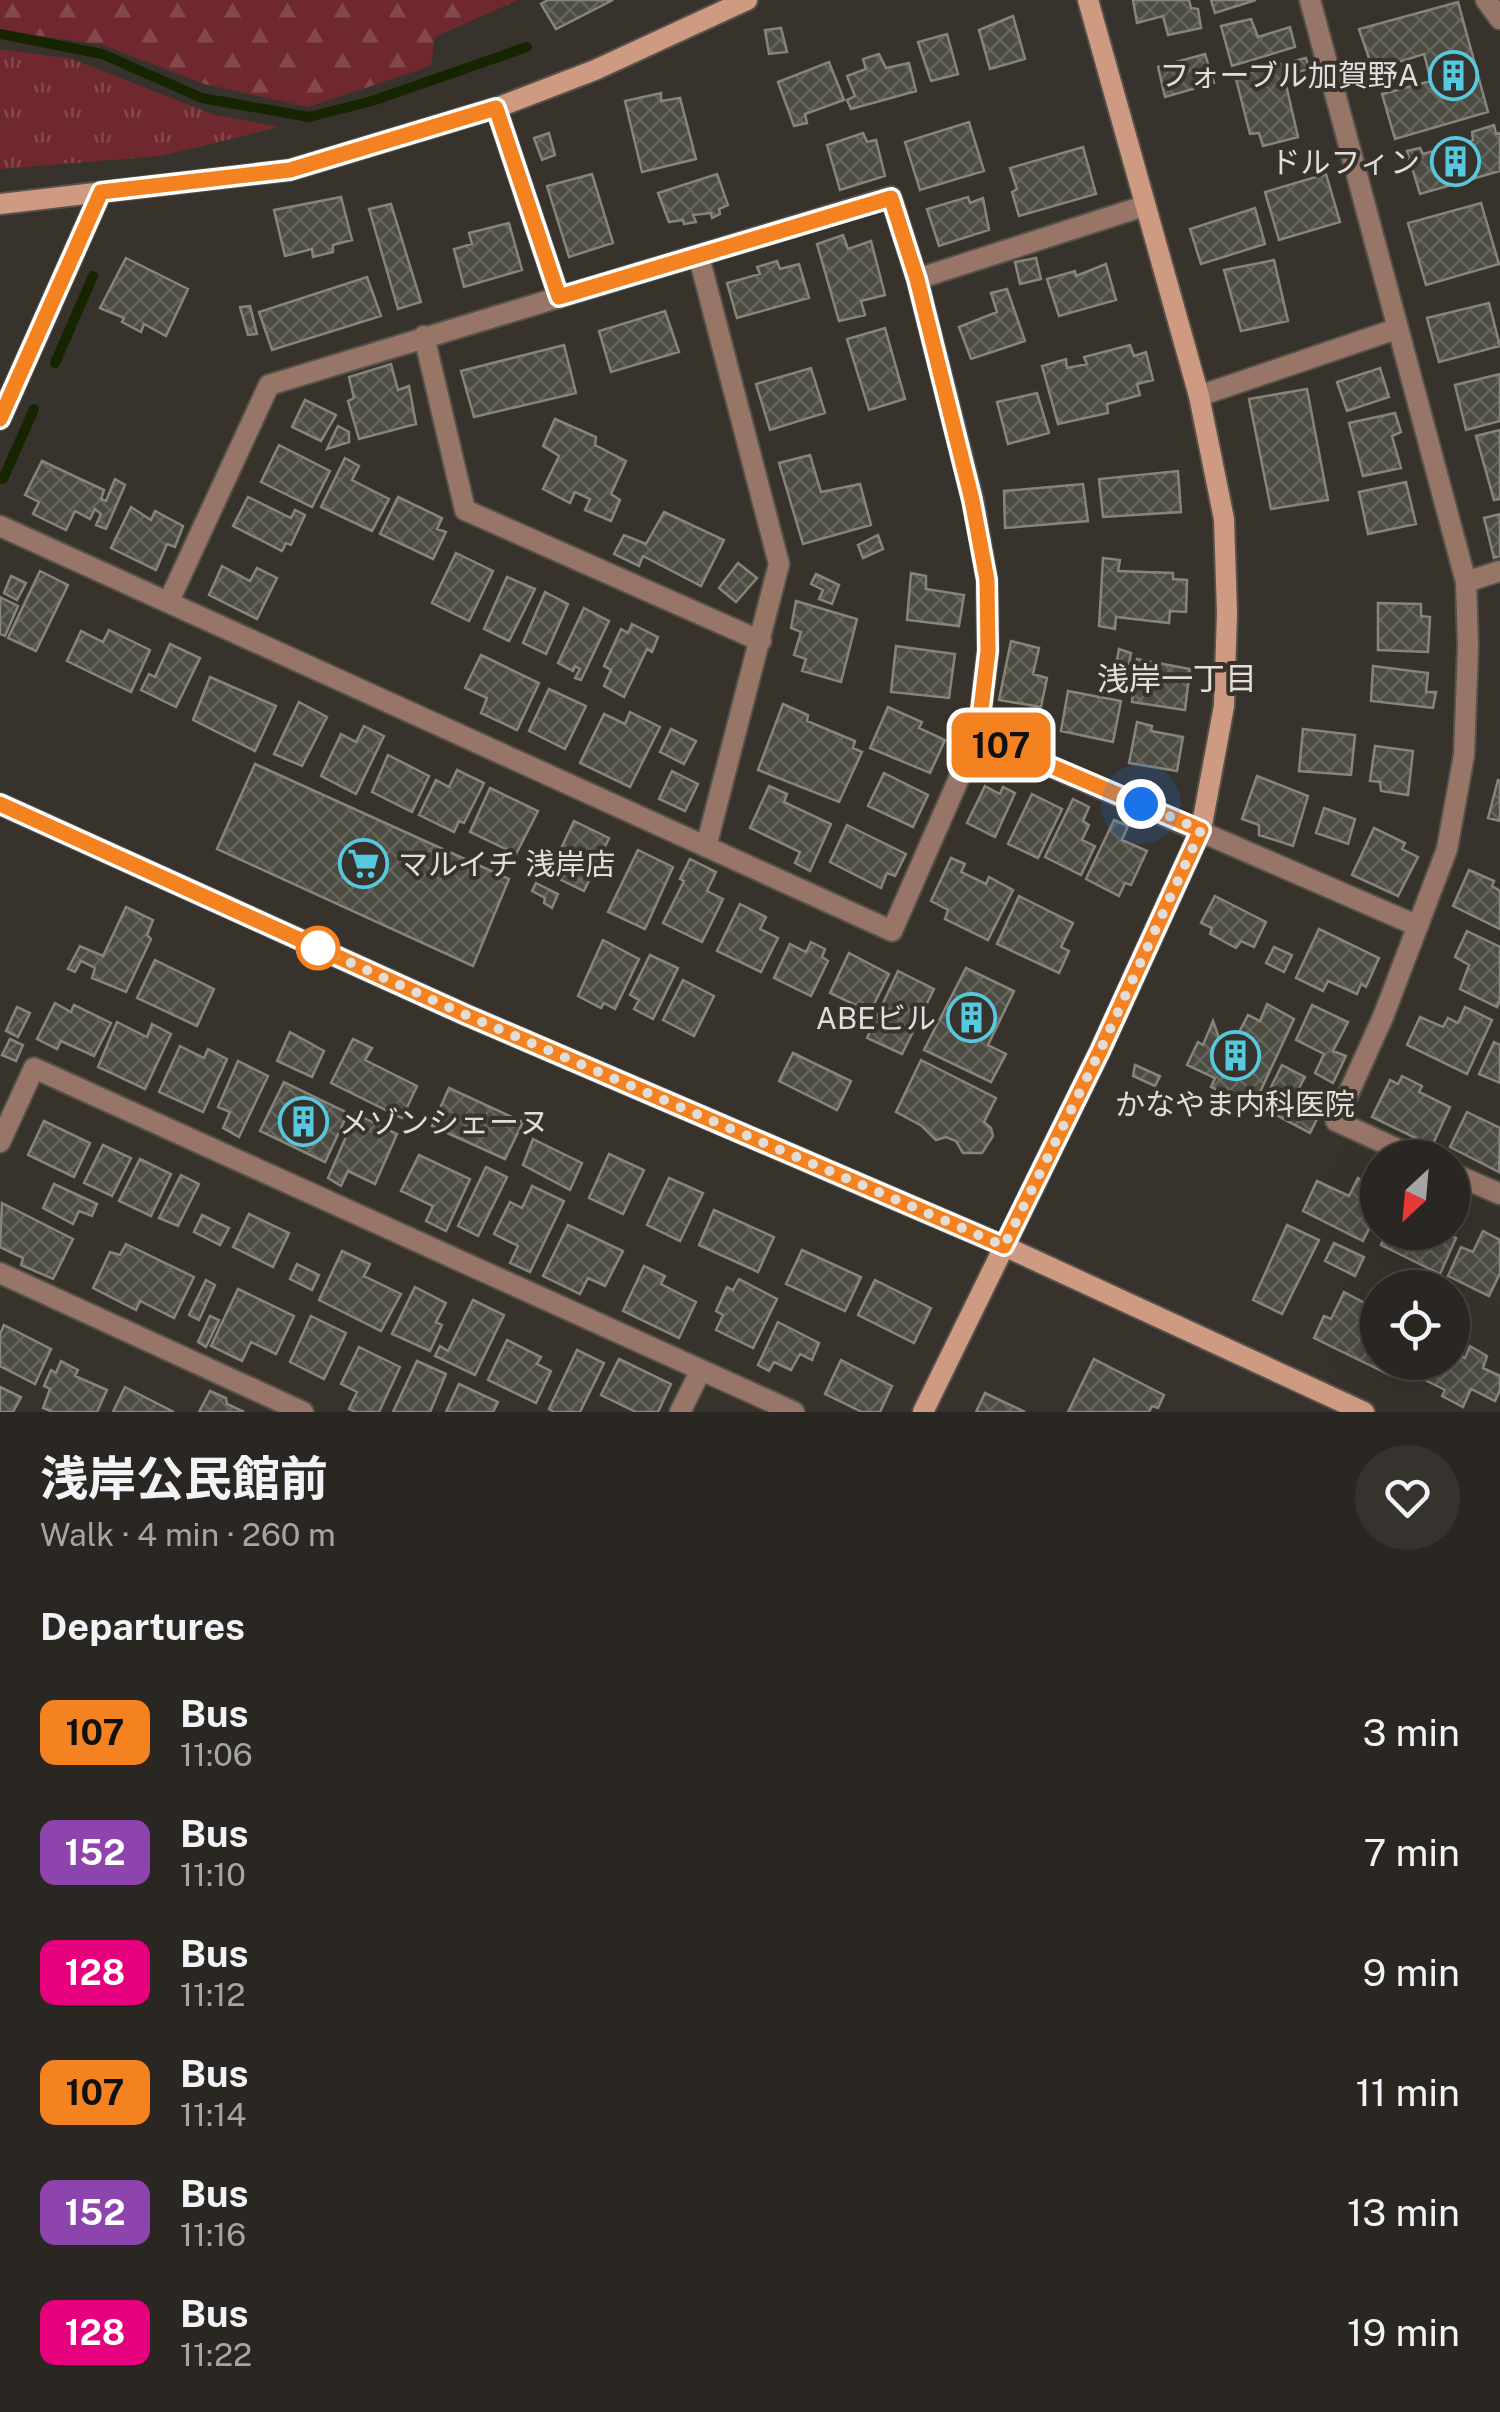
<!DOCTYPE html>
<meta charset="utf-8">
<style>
:root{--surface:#2a2621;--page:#36322e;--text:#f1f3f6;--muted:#a5a5a5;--line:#46433f}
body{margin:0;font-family:"Public Sans","Noto Sans JP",sans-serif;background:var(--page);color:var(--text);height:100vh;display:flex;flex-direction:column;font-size:38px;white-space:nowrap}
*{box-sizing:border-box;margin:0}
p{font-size:32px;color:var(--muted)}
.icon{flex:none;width:55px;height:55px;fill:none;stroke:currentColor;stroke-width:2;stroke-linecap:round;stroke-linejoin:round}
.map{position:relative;height:1412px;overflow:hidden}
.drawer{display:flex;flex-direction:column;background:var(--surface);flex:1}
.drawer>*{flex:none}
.badge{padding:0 20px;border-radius:15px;font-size:35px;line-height:65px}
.needle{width:65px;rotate:206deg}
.tools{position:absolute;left:1360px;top:1140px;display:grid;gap:20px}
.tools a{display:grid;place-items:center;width:110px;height:110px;border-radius:50%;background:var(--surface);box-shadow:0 10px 40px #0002,0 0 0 2px var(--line);font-size:50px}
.you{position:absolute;width:50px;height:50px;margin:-25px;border:8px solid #fff;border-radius:50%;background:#1a73e8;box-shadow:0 0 0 15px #1a73e833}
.map>.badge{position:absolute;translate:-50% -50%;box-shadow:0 0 0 5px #fff}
h2{padding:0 40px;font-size:38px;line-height:90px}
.round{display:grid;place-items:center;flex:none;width:105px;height:105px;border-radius:52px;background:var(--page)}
.head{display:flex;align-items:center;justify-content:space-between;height:170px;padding:0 40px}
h1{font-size:48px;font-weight:700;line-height:75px}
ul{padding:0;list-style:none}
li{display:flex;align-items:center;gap:30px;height:120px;padding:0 40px}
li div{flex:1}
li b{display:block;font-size:38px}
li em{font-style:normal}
li .badge{min-width:110px;font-weight:700;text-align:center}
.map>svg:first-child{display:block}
.grass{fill:url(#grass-tufts)}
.forest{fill:url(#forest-firs)}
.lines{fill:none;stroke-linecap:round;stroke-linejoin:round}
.stream{stroke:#162400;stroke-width:10}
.building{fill:url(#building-cross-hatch);stroke:#86857c;stroke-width:2.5}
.street-casing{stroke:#56514b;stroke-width:24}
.secondary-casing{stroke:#56514b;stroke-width:24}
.street{stroke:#977667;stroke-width:20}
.secondary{stroke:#cf9a82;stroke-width:20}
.line-casing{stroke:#fff;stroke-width:22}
.line{stroke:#f58220;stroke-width:15}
.walk{stroke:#e1ddd9;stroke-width:10;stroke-dasharray:0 18}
.stop-dot{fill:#fff;stroke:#f58220;stroke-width:5}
.labels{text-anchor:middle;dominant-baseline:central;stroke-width:8;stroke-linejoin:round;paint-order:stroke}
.poi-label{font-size:30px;fill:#e1ddd9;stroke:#38322c;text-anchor:end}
.neighbourhood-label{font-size:32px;fill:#e6dfd6;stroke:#38322c}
</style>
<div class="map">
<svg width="1500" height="1412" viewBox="0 0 1500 1412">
<defs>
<pattern id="grass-tufts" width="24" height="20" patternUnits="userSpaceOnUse" patternTransform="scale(2.5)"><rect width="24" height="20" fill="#6f292e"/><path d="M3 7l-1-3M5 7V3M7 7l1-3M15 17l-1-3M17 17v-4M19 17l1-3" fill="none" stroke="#83484c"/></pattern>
<pattern id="forest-firs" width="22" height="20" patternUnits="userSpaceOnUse" patternTransform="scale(2.5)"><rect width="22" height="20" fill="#6f292e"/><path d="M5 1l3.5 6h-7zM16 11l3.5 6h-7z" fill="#83484c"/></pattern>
<pattern id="building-cross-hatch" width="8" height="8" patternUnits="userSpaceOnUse" patternTransform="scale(2.5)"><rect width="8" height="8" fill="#4d4c43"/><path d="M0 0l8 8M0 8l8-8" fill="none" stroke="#66655e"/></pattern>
</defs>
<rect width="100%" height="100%" fill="#38322c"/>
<path class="grass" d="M0 49 72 59 212 114 279 127 161 156 0 169Z"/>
<path class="forest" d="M0 0H518L435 37 431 66 308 107 204 84 103 45 0 30Z"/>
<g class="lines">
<path class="stream" d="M0 34 102 54 202 98 309 117 372 101 527 47
M55 363 93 276
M3 479 34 409"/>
</g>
<path class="building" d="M548 0H613L556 29 541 4Z
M1133 0H1189L1191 8 1198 9 1201 28 1168 35 1163 16 1137 23Z
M1211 0H1256L1215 13Z
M1458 2 1488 112 1395 139 1382 94 1431 81 1424 54 1373 70 1359 29Z
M1013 16 1025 59 990 69 979 30Z
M1251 19 1258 37 1290 27 1295 47 1232 66 1221 26Z
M781 28 787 52 769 54 765 30Z
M947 34 958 74 931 81 918 42Z
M879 54 886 68 909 63 916 91 851 109 847 100 855 96 847 76 866 69 863 59Z
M1205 54 1214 83 1165 97 1158 67Z
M1306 58 1309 69 1284 76 1298 137 1263 146 1259 133 1250 134 1235 75Z
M829 62 844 100 805 114 807 123 794 126 778 82Z
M661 93V101L680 98 696 159 642 172 625 101Z
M969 122 984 171 920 190 905 142Z
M1494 125 1496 134 1500 133V171L1420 194 1407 151 1420 148 1423 154 1473 140 1472 132Z
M549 133 555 155 542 160 534 138Z
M863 133 867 142 876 140 885 176 840 190 827 145Z
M1083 147 1096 194 1019 216 1012 192 1017 189 1010 168Z
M592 174 613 243 569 257 547 186Z
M717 174 728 205 719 209 720 214 712 218 711 213 693 215 696 222 684 224 683 220 669 222 658 193Z
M1326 174 1340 222 1279 240 1265 192Z
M341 197 352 240 333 245V252L313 257 312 249 285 256 274 210Z
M968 197 970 203 983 198 989 230 939 246 927 209Z
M1481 203 1499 264 1426 285 1408 223Z
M391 204 421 302 398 309 369 209Z
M1255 208 1265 244 1201 264 1190 229Z
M509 223 522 270 464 287 454 249 472 244 469 233Z
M843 235 848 249 871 241 885 295 861 301 865 315 839 321 817 244Z
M126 258 188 289 166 336 144 324 141 332 122 322 124 318 100 308Z
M1036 258 1041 279 1020 284 1015 262Z
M1274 260 1288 321 1241 331 1224 270Z
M777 261 780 269 799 264 809 298 737 318 727 283 760 274 757 267Z
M1106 264 1116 300 1059 316 1047 279 1075 271 1076 276Z
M367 277 381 316 272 350 259 312Z
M1007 289 1025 341 971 359 959 327 997 312 991 293Z
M1489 303 1500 346 1439 362 1427 318Z
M250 306 257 334 248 335 240 307Z
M665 311 679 352 611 372 599 331Z
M885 328 905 399 869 410 847 339Z
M564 345 576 393 474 417 461 371Z
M1130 345 1134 356 1146 352 1153 380 1137 384 1140 395 1107 404 1108 413 1058 424 1042 366 1066 359 1067 368 1087 364 1084 357Z
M391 364 398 390 409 386 416 424 359 439 348 401 354 398 349 377Z
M811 368 825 413 770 430 756 384Z
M1380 368 1389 397 1347 411 1337 382Z
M1500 374V421L1466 430 1455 385Z
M1307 389 1328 500 1271 509 1249 399Z
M1037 393 1049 433 1008 444 997 402Z
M305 400 336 415 321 441 292 427Z
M1395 413 1401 432 1392 436 1401 468 1363 476 1349 423Z
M555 419 596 437 595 445 626 461 611 494 620 500 611 521 585 510 590 499 575 492 570 503 543 489 559 456 543 446Z
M338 426 349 432V442L327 449Z
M1500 430V499L1494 500 1476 436Z
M279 445 330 471 312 507 261 482Z
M810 455 821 492 860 484 871 525 803 544 779 463Z
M345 458 359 466 352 480 389 499 372 531 321 507Z
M42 461 104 490 101 499 106 501 115 479 125 485 106 529 96 525 101 514 95 509 90 519 75 511 66 530 33 514 39 502 25 495Z
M1178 471 1181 512 1103 517 1099 479Z
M1406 482 1416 524 1368 534 1359 492Z
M1083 484 1088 521 1005 528 1004 491Z
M248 497 291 518 295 510 305 515 291 545 286 543 282 551 233 526Z
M398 497 442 518 437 529 446 532 433 559 380 534Z
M131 507 151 520 155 511 183 526 175 547 167 544 156 570 111 548Z
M664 512 724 540 701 586 643 556 639 566 614 554 624 535 646 544Z
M1500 514V556L1494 558 1484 518Z
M878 535 883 549 863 558 858 545Z
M456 553 493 571 469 621 432 603Z
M1103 558 1120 560 1118 571 1173 573V579L1187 580 1186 612 1170 611 1169 623 1116 617 1115 629 1099 626Z
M738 563 757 578 736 602 719 588Z
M222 566 250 581 257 568 277 578 257 619 209 595Z
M40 571 68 585 36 651 8 638Z
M911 573 926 576V589L964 595 959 626 907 620Z
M816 574 839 585 832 604 819 599 823 590 811 584Z
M11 576 26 583 17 600 4 593Z
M507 577 535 589 509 641 484 629Z
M545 592 568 604 546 654 523 643Z
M0 597 18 606 5 636 0 634Z
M796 601 857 619 841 682 802 671 806 659 794 655 801 632 791 628Z
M1378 603 1421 604V616L1430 617 1428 652 1378 650Z
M584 608 609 621 581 680 575 678 580 669 575 666 573 671 558 663Z
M632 624 658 637 652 652 647 649 624 697 604 686 611 670 604 666 621 629 628 633Z
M109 630 150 650 131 692 67 661 81 631 103 642Z
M1011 641 1039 648 1033 674 1047 678 1041 707 999 700Z
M170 644 200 658 176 707 141 690 149 674 155 677Z
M896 646 955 654 949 698 891 692Z
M1119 649 1131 653 1125 684 1113 680Z
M481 655 539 683 517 730 481 713 487 698 465 688Z
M1137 659 1190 669 1185 710 1132 702Z
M1373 666 1428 673 1426 692H1436L1433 708 1371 701Z
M210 677 276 706 255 751 193 720Z
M549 689 586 706 565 749 529 731Z
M1068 691 1121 701 1113 742 1061 731Z
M299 702 327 717 302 766 274 754Z
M783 704 808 715 807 721 855 741 853 748 862 752 839 802 758 770Z
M888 707 922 722 919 728 945 740 930 773 870 748Z
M1030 711 1046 716 1041 735 1024 729Z
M630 712 660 727 630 787 580 763 604 714 625 724Z
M1137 722 1152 726 1151 731 1183 737 1177 771 1129 763Z
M364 726 384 736 356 794 321 776 341 734 356 742Z
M671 729 696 741 684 764 660 752Z
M1303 729 1355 735 1351 775 1299 771Z
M1375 746 1413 751 1408 795 1381 791 1380 782 1370 781Z
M388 755 429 776 412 812 372 792Z
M255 764 509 879 473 966 217 849Z
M457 770 484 783 464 823 459 821 454 832 419 815 436 780 449 787Z
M672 771 698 784 685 811 659 799Z
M884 773 928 795 913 827 868 806Z
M1257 776 1308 796 1293 846 1259 835V825L1242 819Z
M1498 780 1500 781V821L1488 818Z
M769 786 787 794 784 802 831 824 810 871 795 863 800 852 750 828Z
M985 786 1000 794 1003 787 1015 793 995 837 967 823Z
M490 788 538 811 516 854 470 832Z
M1032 794 1062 809 1038 858 1008 844Z
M1073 799 1089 807 1083 821 1089 825 1082 840 1095 846 1081 875 1045 857Z
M1324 808 1355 819 1348 844 1316 833Z
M1114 820 1128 826 1122 840 1147 851 1131 885 1125 883 1119 896 1086 879Z
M574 821 609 838 584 891 549 874Z
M847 825 906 854 895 876 887 873 881 888 830 862Z
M1374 828 1405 843 1402 849 1418 857 1398 896 1352 875Z
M638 850 673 867 645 929 608 912Z
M951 858 965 864 961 872 986 884 989 877 1013 890 988 940 945 919 948 910 931 901Z
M690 859 716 872 707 891 723 899 702 942 663 923 684 881 680 879Z
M1469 870 1494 881 1492 886 1500 891V929L1453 906Z
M536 883 558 894 552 908 544 903 545 898 532 891Z
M1019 896 1073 923 1061 947 1069 951 1059 973 997 944Z
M1215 896 1266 922 1254 947 1241 941 1236 948 1210 934 1212 928 1201 923Z
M740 904 766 917 760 929 778 938 761 972 717 951Z
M126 907 153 920 147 935 151 939 126 992 92 978 95 968 81 961 75 972 68 969 80 946 103 956Z
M1319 929 1379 958 1366 987 1361 984 1357 994 1328 981 1323 991 1296 978Z
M1467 931 1500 947V1000L1497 1007 1460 989 1469 965 1455 957Z
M603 940 639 959 615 1009 604 1003 601 1008 578 996Z
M811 942 825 949 822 957 828 961 811 996 774 978 790 944 806 952Z
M1274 947 1292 955 1284 972 1266 963Z
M849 953 889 974 870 1012 830 993Z
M650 955 678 968 653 1019 634 1009 639 1000 630 995Z
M155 960 214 989 197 1026 137 998Z
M966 968 1014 991 988 1045 1006 1054 991 1082 924 1050Z
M898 971 934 989 902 1054 867 1038Z
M683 980 714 996 694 1036 663 1020Z
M55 1003 71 1012 74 1005 111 1023 94 1056 61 1041 57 1049 37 1039Z
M1267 1004 1294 1019 1253 1107 1211 1087 1215 1078 1187 1065 1198 1042 1203 1045 1213 1021 1219 1038 1234 1042 1248 1015 1260 1021Z
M1312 1005 1348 1022 1333 1051 1346 1056 1333 1083 1315 1073 1324 1054 1296 1040Z
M17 1007 30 1013 18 1037 6 1031Z
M1465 1007 1492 1020 1467 1074 1407 1045 1420 1017 1443 1027 1448 1018 1458 1023Z
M117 1022 147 1037 152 1024 171 1034 145 1089 98 1067Z
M290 1032 324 1051 312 1077 277 1061Z
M10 1039 23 1045 16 1061 2 1055Z
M353 1039 372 1048 365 1060 417 1086 402 1118 331 1083Z
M1494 1042 1500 1045V1083L1479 1074Z
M180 1046 204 1058 208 1049 227 1059 203 1112 159 1092Z
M793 1053 851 1081 837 1110 779 1081Z
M921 1060 996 1098 984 1122 991 1128 993 1136 982 1153H963L956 1141 946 1137 936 1140 922 1126 896 1112Z
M238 1061 268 1076 239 1137 223 1128 230 1112 218 1107Z
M1135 1065 1160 1076 1155 1086 1133 1076Z
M1282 1065 1305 1077 1297 1092 1324 1105 1310 1133 1261 1107Z
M1402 1076 1422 1086 1419 1092 1450 1107 1432 1146 1372 1117 1390 1080 1398 1084Z
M284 1082 348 1113 325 1162 260 1131Z
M449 1088 523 1122 505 1159 432 1126Z
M1467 1112 1500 1128 1499 1172 1450 1147Z
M356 1114 397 1134 375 1184 348 1171 341 1186 328 1178Z
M44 1121 90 1143 74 1177 28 1155Z
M533 1139 582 1163 570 1190 523 1165Z
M103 1145 131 1158 112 1196 84 1183Z
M609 1154 644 1170 623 1214 589 1198Z
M419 1155 470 1179 446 1231 426 1221 433 1206 401 1191Z
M140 1159 171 1174 151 1216 119 1201Z
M486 1167 507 1177 478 1236 458 1226Z
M181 1175 199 1184 178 1226 159 1218Z
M669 1178 703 1193 680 1241 647 1225Z
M1358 1178 1378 1188V1210L1363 1241 1303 1211 1317 1181 1349 1196Z
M54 1184 97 1204 92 1216 79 1211 73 1224 43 1208Z
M532 1186 564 1201 530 1272 510 1263 518 1246 494 1234 510 1202 522 1208Z
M2 1203 73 1239 53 1279 21 1265 23 1258 0 1247Z
M714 1210 774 1237 758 1272 699 1245Z
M249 1214 289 1233 273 1267 233 1247Z
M202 1215 229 1228 220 1245 194 1232Z
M568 1225 623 1251 605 1286 588 1278 580 1294 543 1276Z
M1287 1225 1319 1240 1282 1314 1253 1300Z
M1483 1231 1500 1240V1273L1489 1296 1448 1276 1461 1247 1473 1252Z
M1387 1232H1444L1456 1238 1440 1274 1381 1245Z
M1334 1243 1364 1257 1355 1276 1325 1261Z
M126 1244 194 1277 174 1318 140 1301 136 1310 93 1288 110 1252 120 1255Z
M802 1250 861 1277 845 1311 786 1284Z
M342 1251 370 1264 364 1276 401 1294 381 1331 319 1300Z
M297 1264 319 1275 312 1290 290 1279Z
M644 1266 665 1276 661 1284 696 1302 679 1338 623 1311Z
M739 1279 777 1299 753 1348 716 1330 723 1315 716 1311 727 1287 733 1290Z
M206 1280 215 1285 199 1320 189 1315Z
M875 1280 931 1308 914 1343 858 1315Z
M415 1287 446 1303 436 1322 442 1325 430 1351 392 1334Z
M238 1289 294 1316 276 1354 251 1342 242 1361 211 1346Z
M1344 1292 1376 1309 1373 1317 1378 1319V1362H1396L1390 1375 1314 1338 1324 1316 1331 1319Z
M473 1300 504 1315 475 1375 435 1356 440 1346 448 1351Z
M210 1316 219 1320 206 1347 198 1342Z
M311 1316 346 1333 324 1379 290 1362Z
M778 1322 819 1343 812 1360 800 1354 791 1370 774 1362 769 1371 758 1365Z
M4 1325 51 1349 35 1384 0 1366V1334Z
M507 1340 541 1357 537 1364 551 1371 536 1403 488 1380Z
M1470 1346 1487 1356 1483 1368 1500 1376V1390L1495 1401 1471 1389 1463 1407 1442 1396 1445 1390 1415 1375 1421 1362H1452V1352L1465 1358Z
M359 1347 400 1367 379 1412H356L349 1409 357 1392 341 1384Z
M577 1350 604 1363 580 1412H554L549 1409Z
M619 1359 671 1384 658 1412H636L601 1395Z
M1094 1359 1164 1395 1158 1408 1152 1406 1149 1412H1068Z
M841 1360 892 1386 880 1412H862L825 1394Z
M61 1361 78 1370 75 1376 107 1390 97 1412H53L43 1408 50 1389 44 1386 51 1370 56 1373Z
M417 1361 446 1374 430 1412H393Z
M459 1384 498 1402 493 1412H446Z
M0 1387 21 1397 13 1412H0Z
M125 1387 174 1412H113Z
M210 1391 226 1398 227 1404 244 1412H199Z
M985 1393 1025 1412H976Z"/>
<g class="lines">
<defs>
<path id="street" d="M1310 0 1466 582 1468 647 1464 755 1447 849 1383 1017 1336 1121 1417 1158
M1486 0 1500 19
M496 108 559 297
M699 257 779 564 706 847
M917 279 1144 206
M424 336 465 510 761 641
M1199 396 1396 329
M0 419 101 192
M0 526 892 931 978 735 988 651 987 580 973 500 917 279 891 197 269 385 169 601
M1466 582 1500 571
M978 735 1418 926
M0 1142 34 1068 794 1412
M1452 1173 1500 1194
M0 1273 303 1412
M680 1412 701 1370"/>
<path id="secondary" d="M0 204 290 170 496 108 595 70 747 0
M0 804 466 1015 1004 1246 1364 1412
M923 1412 1100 1051 1201 830 1224 706 1227 613 1224 519 1199 396 1088 0"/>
</defs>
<use href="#street" class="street-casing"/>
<use href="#secondary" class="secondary-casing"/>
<use href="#street" class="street"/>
<use href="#secondary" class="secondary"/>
</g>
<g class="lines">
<defs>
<path id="line" d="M0 419 101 192 290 170 496 108 559 297 891 198 917 279 972 500 987 580 988 651 978 735 1201 830 1100 1051 1004 1246 466 1015 0 804"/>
</defs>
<use href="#line" class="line-casing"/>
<use href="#line" class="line"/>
<path class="walk" d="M318 948 466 1015 1004 1246 1100 1051 1201 830 1141 804"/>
</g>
<defs>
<symbol id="building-ring" viewBox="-11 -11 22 22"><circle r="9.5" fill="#38322c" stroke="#55cade" stroke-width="1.5"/><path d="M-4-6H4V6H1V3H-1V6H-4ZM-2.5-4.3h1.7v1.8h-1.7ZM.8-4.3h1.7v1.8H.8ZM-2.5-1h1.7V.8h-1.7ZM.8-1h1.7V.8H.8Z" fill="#55cade"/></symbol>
<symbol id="supermarket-ring" viewBox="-11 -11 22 22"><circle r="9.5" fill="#38322c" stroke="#55cade" stroke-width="1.5"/><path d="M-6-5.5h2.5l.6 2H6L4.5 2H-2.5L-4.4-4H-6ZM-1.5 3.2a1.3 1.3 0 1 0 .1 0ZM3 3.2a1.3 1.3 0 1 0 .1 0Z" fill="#55cade"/></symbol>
</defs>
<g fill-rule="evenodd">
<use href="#building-ring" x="1426" y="48" width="55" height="55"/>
<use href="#building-ring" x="1428" y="134" width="55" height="55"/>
<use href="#supermarket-ring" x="336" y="836" width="55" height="55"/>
<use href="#building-ring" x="944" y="990" width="55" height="55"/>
<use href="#building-ring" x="1208" y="1028" width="55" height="55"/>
<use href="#building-ring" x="276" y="1094" width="55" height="55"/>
</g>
<circle class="stop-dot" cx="318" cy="948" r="20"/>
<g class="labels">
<g class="poi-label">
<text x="1419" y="75">フォーブル加賀野A</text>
<text x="1420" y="162">ドルフィン</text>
<text x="398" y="864" text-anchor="start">マルイチ 浅岸店</text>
<text x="936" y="1018">ABEビル</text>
<text x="1235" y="1104" text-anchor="middle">かなやま内科医院</text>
<text x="339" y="1122" text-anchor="start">メゾンシェーヌ</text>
</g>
<g class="neighbourhood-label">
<text x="1177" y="678">浅岸一丁目</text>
</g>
</g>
</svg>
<div class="tools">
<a><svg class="needle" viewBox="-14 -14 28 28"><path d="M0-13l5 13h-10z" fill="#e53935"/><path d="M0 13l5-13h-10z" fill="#a5a5a5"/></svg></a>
<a><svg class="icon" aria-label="locate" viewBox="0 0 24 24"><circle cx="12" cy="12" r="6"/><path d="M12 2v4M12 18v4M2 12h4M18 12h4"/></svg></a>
</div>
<div class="you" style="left:1141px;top:804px"></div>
<b class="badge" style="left:1001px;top:745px;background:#f58220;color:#111">107</b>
</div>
<section class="drawer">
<div class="head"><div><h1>浅岸公民館前</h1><p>Walk · 4 min · 260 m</p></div><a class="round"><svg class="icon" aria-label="heart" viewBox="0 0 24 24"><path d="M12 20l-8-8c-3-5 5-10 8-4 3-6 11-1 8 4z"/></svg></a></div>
<h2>Departures</h2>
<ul>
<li><span class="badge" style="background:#f58220;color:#111">107</span><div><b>Bus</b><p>11:06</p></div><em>3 min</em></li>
<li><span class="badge" style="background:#8e44ad;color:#fff">152</span><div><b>Bus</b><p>11:10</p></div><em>7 min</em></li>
<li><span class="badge" style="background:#e6007e;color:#fff">128</span><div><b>Bus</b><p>11:12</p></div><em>9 min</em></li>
<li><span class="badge" style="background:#f58220;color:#111">107</span><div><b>Bus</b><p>11:14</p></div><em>11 min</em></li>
<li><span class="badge" style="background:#8e44ad;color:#fff">152</span><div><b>Bus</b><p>11:16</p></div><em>13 min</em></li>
<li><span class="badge" style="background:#e6007e;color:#fff">128</span><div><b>Bus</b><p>11:22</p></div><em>19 min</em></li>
</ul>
</section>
